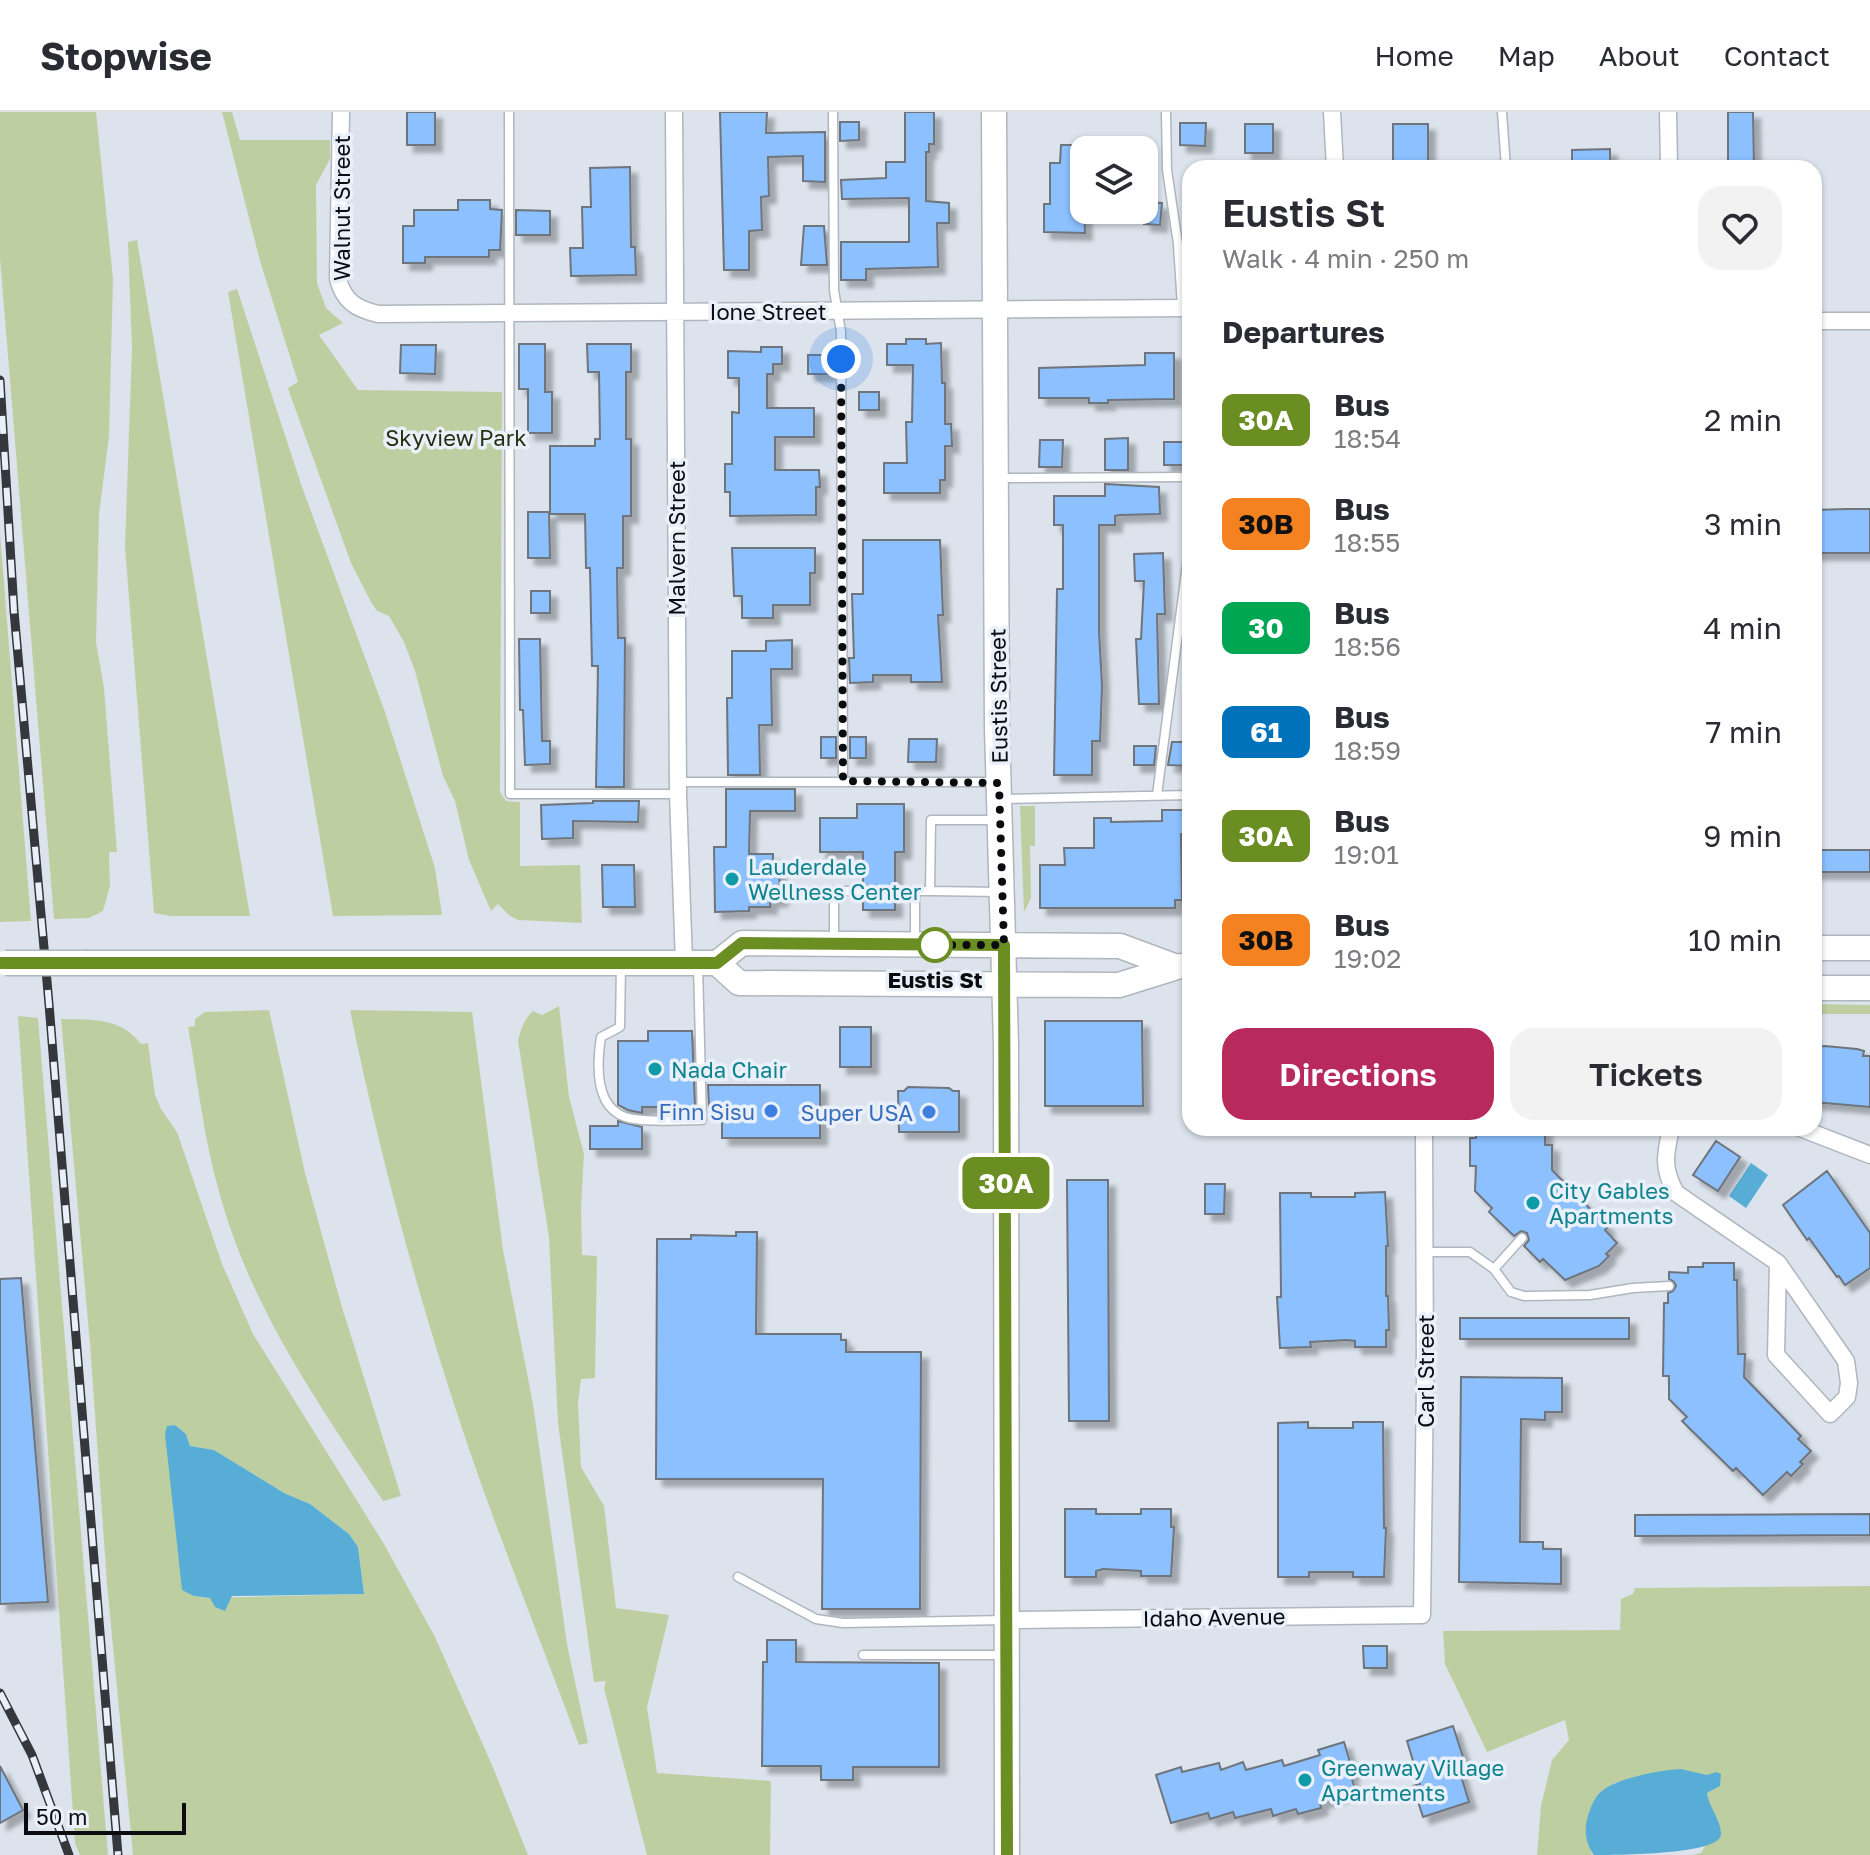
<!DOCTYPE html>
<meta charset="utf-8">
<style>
:root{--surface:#fff;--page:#f2f2f3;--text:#2b2b33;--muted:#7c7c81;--line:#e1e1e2;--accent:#b82a5c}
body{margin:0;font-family:"Golos Text",sans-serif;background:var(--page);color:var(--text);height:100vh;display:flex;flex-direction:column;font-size:30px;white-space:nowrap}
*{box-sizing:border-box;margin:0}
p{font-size:26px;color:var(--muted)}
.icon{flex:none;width:44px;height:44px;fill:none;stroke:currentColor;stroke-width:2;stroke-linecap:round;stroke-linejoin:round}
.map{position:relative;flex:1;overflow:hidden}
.drawer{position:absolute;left:1182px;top:48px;width:640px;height:976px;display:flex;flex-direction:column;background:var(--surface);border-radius:24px;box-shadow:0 2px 6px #0004}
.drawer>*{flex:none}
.badge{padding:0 16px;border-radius:12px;font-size:28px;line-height:52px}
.buttons{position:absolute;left:1070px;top:24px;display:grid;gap:16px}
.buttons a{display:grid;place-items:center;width:88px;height:88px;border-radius:16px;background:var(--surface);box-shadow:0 2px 6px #0004;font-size:40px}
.scale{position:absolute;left:24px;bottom:20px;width:162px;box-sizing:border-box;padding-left:8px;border:4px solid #0a0c0f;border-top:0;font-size:22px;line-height:28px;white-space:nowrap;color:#0a0c0f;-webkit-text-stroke:6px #e9f0f9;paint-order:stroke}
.you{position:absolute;width:40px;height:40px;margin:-20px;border:6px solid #fff;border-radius:50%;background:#1a73e8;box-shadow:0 0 0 12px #1a73e833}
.map>.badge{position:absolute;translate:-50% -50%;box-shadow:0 0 0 4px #fff}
h2{padding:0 40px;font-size:30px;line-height:72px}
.round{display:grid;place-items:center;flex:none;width:84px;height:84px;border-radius:24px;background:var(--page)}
.headline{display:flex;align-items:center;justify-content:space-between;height:136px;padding:0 40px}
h1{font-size:38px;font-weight:600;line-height:60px}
.cta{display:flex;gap:16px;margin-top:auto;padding:16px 40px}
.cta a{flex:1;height:92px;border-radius:24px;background:var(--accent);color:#fff;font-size:32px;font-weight:600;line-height:92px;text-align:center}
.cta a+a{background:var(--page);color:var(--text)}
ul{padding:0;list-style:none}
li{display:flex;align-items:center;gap:24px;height:104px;padding:0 40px}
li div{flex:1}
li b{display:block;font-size:30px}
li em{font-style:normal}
li .badge{min-width:88px;font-weight:700;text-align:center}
header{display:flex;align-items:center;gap:48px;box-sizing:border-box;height:112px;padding:0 40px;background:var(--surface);border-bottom:2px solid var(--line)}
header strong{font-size:38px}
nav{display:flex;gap:44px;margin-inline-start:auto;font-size:28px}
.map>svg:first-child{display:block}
.green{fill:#bdcfa1;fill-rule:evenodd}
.water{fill:#58add7}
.building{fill:#8dc0fe;stroke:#6e747c;stroke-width:2;filter:url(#shadow)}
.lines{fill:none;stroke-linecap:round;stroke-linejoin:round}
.lane-casing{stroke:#afb6be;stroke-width:11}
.street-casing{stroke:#afb6be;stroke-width:19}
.secondary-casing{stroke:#afb6be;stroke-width:27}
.lane{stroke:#fff;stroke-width:8}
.street{stroke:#fff;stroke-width:16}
.secondary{stroke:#fff;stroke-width:24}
.rail-casing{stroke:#34373b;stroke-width:9}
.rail{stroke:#e9f0f9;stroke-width:6;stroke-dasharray:18;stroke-linecap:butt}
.secondary-bridge-casing{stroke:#afb6be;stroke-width:27;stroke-linecap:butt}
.secondary-bridge{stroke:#fff;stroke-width:24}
.line-casing{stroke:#fff;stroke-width:18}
.line{stroke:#6b8e23;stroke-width:12}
.walk{stroke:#0a0c0f;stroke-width:8;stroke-dasharray:0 14.4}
.culture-dot{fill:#0f9aa8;stroke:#e9f0f9;stroke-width:3}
.stop-dot{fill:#fff;stroke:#6b8e23;stroke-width:4}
.shop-dot{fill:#3f7fe0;stroke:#e9f0f9;stroke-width:3}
.labels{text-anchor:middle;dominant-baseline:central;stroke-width:7;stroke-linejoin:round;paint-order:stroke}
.street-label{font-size:22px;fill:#0a0c0f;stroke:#e9f0f9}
.park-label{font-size:22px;fill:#263011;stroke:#e9f0f9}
.culture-label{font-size:22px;fill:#0d838f;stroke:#e9f0f9;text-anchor:start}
.stop-label{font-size:22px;font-weight:bold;fill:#0a0c0f;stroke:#e9f0f9}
.shop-label{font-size:22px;fill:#366cbe;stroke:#e9f0f9;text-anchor:end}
</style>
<header>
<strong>Stopwise</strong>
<nav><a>Home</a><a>Map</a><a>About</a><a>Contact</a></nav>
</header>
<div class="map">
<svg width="1870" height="1743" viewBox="0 0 1870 1743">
<defs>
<filter id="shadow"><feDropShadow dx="7" dy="7" stdDeviation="2" flood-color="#0004"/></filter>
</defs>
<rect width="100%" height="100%" fill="#dce3ec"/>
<path class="green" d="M0 0H96L113 167 109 324 99 402 96 530 104 576 117 740H109L110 774 103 799 89 806 54 807 0 146Z
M222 0H232L240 28H330V47L316 73 317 171 326 196 343 211 319 223 358 278 502 280 500 680 506 689 520 690V754L580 753 582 811 518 808 510 804 498 792 491 799 469 748 455 689 443 664 415 559 404 530 389 504 377 499 371 490 351 451 290 282 288 276 298 270 260 149Z
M137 128 250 804H170L154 801 125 435 132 236 128 130Z
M237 177 302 375 385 600 435 756 442 803 333 804 228 180Z
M0 421 31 809 0 810Z
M1020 694H1035V734H1030L1031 786 1024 800Z
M1814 892 1870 893V902H1814Z
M559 894 569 985 584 1042 581 1095 582 1143 597 1144 595 1266 581 1267 578 1291 581 1355 604 1394 616 1496 669 1503 647 1595 657 1661 771 1669 770 1743H647L604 1576 606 1569 594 1570 558 1311 549 1125 518 929C521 917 524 907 533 899L542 903Z
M269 898 305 1061 341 1192 401 1384 383 1389C319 1293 251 1196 220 1083 204 1029 198 971 188 915L195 914V907L205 900Z
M350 898 472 900 503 1138 533 1292 567 1532 588 1631 579 1633C548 1548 514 1463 483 1377 428 1222 383 1060 350 898Z
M18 904 38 906 108 1743H80L75 1731Z
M61 907C93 908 120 905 141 932L148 931 155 983 161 997 177 1020 222 1152 253 1222 384 1432 435 1525 492 1653 528 1743H133L107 1472 90 1232ZM175 1313 186 1322 190 1334 214 1338 284 1381 310 1392 349 1422 358 1435 364 1482 210 1486 194 1484 167 1314Z
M1870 1474V1743H1693L1701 1741 1719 1710 1709 1692 1707 1681 1720 1674C1688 1647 1651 1662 1614 1671L1591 1741 1594 1743H1537L1541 1694 1552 1648 1569 1628 1565 1608 1487 1640 1445 1552 1443 1519 1620 1518 1621 1487 1633 1482 1635 1476Z"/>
<path class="water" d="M1751 1051 1768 1063 1746 1096 1729 1084Z
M175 1313 186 1322 190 1334 214 1338 284 1381 310 1392 349 1422 358 1435 364 1482 232 1484 225 1499 215 1495 210 1486 194 1484 182 1478 165 1322 167 1314Z
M1681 1657 1707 1663 1716 1660 1721 1662 1720 1674 1707 1681C1709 1696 1721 1707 1721 1722 1722 1743 1616 1743 1594 1743 1586 1733 1584 1719 1587 1707 1590 1697 1594 1685 1602 1679 1617 1666 1661 1658 1681 1657Z"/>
<path class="building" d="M407 0H435V33H407Z
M720 0H767L766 21 825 20V70L803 69V44L768 45 769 84 761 85 762 118 749 119V158H724Z
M905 0H934V32H929V40H926V89L949 91V111H937L938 155 866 157V168H841V130H909V86L842 87 841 68 886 66V50H905Z
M1728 0H1753L1754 56H1730V50H1728Z
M840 10H859V28L840 29Z
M1180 11H1206L1205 34 1180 33Z
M1245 12H1273V41H1245Z
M1393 12H1428V56H1393Z
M1061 33H1084V54H1077V93H1084L1085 121 1044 120V92H1050V51H1060Z
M1610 37V56H1572V38Z
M630 55 631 135H635L636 163 571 164 570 136H583L582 95H591L590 56Z
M458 88H490V97L502 98 500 138H489V145H425V151H403V114H414V98H458Z
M1144 90 1162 91 1160 113 1144 112Z
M516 98 550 99V123H516Z
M804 114H824L827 153H801Z
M906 227H926V232L941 231 942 271H945V312H951L952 334H945V368H940V381H884V351H907L906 310H912L913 253H887V232H906Z
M519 232H545V280H552V321H528V277H519Z
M587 232H631V260H626V327H631V404H623V456H617L618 526H625L624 675H596L598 554H592L590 456H586L585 402H550V334H595V327H600L599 260H588Z
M401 233H436L435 262 400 261Z
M761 235H782V252H773V262H767V296H814V325H775V358H819L820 375H816V403L730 404V380H725V352H732V300L739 301V266H728V239L761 240Z
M1145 241H1174V287L1108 288V291H1089V286H1039V256L1145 253Z
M808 243H829V262H808Z
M859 280H879V298H859Z
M1128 326V358H1105V327Z
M1040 328H1063L1062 355H1039Z
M1164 330H1187V353H1164Z
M1105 372 1159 375 1160 402 1119 403 1115 404V413H1099V519L1102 574 1100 629H1092V663H1054L1057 477H1063V413H1054V384H1105Z
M1847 397H1870V441H1814V398Z
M528 400H549L550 446H528Z
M863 428H940L943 503H938L942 570H911V563H873V570L850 571 849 546H854L852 482H863Z
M732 436H815V461H810V493H773V506H742V484H734Z
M1163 441 1165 502H1157L1159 592H1139L1136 527H1141L1144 469H1135L1134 442Z
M531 479H550V501H531Z
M519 527H540L542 629H550V652L525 653 523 598H520Z
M792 528V557H771L772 613H759L760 663H728L727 586H732V539H766V529Z
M821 625H836V646H821Z
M850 625H866V646H850Z
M909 627H937L936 650H908Z
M1172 630H1190V654L1168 653Z
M1134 634H1156L1154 653H1134Z
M726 677H795V699H750L749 742H773V750H778L781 787 770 788V795H749V799L715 800 714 735H726Z
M593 689H639L638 710 573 709V726L542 727 541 693 593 691Z
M857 692H904V740H895V772L888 778 889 783 895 786V798H863V786L870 780 869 775 863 772V740H820V706H857Z
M1162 698H1185V722H1181L1182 788H1175V796H1040V753H1065L1064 736H1094V706H1111V710L1162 709Z
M1814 738H1870V760H1814Z
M602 753H634L635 795H603Z
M1045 909H1142L1143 994H1045Z
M840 915H871V955H840Z
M648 919H692L695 995H642V1001L628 998 618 993V929H648Z
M1825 934 1857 937 1864 939 1863 944H1870V995L1814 990V935Z
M708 973H820V1026H722V995H709Z
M908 975 949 976 953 979H959V1020H899L898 979H904Z
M618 1009 642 1015V1037H590V1014H618Z
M1476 1016H1545V1033H1552V1058L1608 1115 1605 1118 1617 1131 1606 1142 1609 1144 1599 1154 1565 1168 1543 1147 1540 1150 1524 1134 1529 1128 1527 1121 1521 1119 1514 1124 1489 1100 1492 1096 1475 1079 1476 1054H1470V1026H1476Z
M1716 1029 1740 1045 1718 1079 1693 1063Z
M1827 1059 1870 1121V1156L1845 1173 1839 1164 1837 1165 1809 1126 1807 1128 1783 1093Z
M1067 1068H1108L1109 1309H1069Z
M1205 1072H1225L1224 1102H1205Z
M1385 1080 1388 1134H1386V1184H1388L1389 1218H1386V1235H1355V1229L1347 1228 1310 1230 1311 1235 1280 1236 1277 1185H1281L1280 1081H1311V1085H1355V1081Z
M736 1120H757L756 1222H841V1228H846V1240H921L920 1497H822L823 1367H656L657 1127H691V1123L736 1124Z
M1703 1151H1734V1168H1737L1738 1242H1745L1744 1265 1801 1324 1798 1327 1811 1339 1800 1350 1803 1352 1791 1364 1787 1360 1763 1383 1736 1356 1733 1359 1682 1309 1687 1305 1669 1287V1264H1663L1664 1191H1668V1181L1673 1179 1676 1174 1674 1170 1669 1167V1160L1688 1161V1155H1703Z
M21 1166 48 1490 0 1492V1167Z
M1460 1206H1629V1227H1460Z
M1461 1265 1562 1266V1300H1545V1308L1521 1307 1520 1430H1543V1437H1561V1472L1459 1470Z
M1308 1310V1316H1353V1310H1383L1384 1416H1386L1384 1465H1353V1460H1309V1465H1278V1311Z
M1065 1397H1096V1402H1141V1397H1171V1415H1174L1171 1464H1141V1459L1103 1457 1096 1459V1465H1065Z
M1870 1402V1423L1635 1424V1403Z
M767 1528H796V1550L939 1551V1655H853V1668H821V1654H762L763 1550H767Z
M1363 1534H1387V1556H1364Z
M1453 1614 1463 1645 1456 1647 1469 1690 1423 1705 1413 1674 1420 1672 1407 1629Z
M1344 1630 1353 1660 1350 1661 1355 1677 1320 1690 1321 1696 1298 1702 1296 1697 1273 1704 1271 1697 1235 1706 1233 1700 1210 1707 1208 1701 1171 1711 1156 1663 1181 1655 1182 1660 1219 1651 1221 1658 1243 1650 1246 1658 1282 1648 1284 1654 1320 1643 1318 1638Z
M0 1654 23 1698 0 1711Z"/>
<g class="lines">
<defs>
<path id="lane" d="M509 0 510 682H678
M833 0 834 178 841 220 843 669
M1166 0 1167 58 1178 132 1182 195
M1502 0 1506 56
M999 366 1190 365
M678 670H994
M1157 683 1190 429
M1001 687 1190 683
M996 708H931L930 779 1000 780
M895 779H915
M834 829V779H863
M915 831V779H930
M621 852 620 915 601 925C597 951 594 994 625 1005 642 1011 683 1008 702 1008L698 854
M1425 1140H1470L1494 1157 1511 1180 1524 1184 1590 1183 1633 1176 1669 1174
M1494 1157 1522 1126
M738 1465 816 1507 843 1511 1005 1508
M863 1543H1005"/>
<path id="street" d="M341 0 338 167C344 190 357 197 378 202L1190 196
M674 0 678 682 684 851
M1332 0 1335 56
M1668 0 1669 56
M1814 209H1870
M1671 1016C1665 1043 1662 1056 1676 1081L1778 1151 1846 1249 1849 1271 1847 1285 1830 1302 1776 1243 1778 1151
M1800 1016 1870 1043
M1006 1508 1422 1503 1425 1268 1424 1016"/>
<path id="secondary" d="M994 0 997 616 1006 933 1007 1743
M1814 836H1870
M88 851H717L742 831 1120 834 1174 854
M717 851 739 871 1119 873 1180 854
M1814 876H1870"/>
</defs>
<use href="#lane" class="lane-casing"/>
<use href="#street" class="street-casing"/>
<use href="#secondary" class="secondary-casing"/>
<use href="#lane" class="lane"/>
<use href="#street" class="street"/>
<use href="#secondary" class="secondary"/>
<defs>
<path id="rail" d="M0 268 14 499 49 892 118 1743
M0 1581 32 1643 69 1743"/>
</defs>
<use href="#rail" class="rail-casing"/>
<use href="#rail" class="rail"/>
<defs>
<path id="secondary-bridge" d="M5 851H88"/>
</defs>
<use href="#secondary-bridge" class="secondary-bridge-casing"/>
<use href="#secondary-bridge" class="secondary-bridge"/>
</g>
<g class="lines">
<defs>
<path id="line" d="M0 851H717L742 831 1004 833 1007 1743"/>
</defs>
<use href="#line" class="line-casing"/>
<use href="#line" class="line"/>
<path class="walk" d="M841 247 843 669 999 671 1004 833H935"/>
</g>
<g class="culture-dot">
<circle cx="732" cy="767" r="8"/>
<circle cx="655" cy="957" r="8"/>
<circle cx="1533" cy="1091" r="8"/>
<circle cx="1305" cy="1668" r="8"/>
</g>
<circle class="stop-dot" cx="935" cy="833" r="16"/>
<g class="shop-dot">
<circle cx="771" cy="999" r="8"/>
<circle cx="929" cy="1000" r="8"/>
</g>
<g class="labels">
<g class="street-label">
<text transform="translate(341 96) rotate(-90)">Walnut Street</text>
<text x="768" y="199">Ione Street</text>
<text transform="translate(676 426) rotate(-90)">Malvern Street</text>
<text transform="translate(998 584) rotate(-91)">Eustis Street</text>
<text transform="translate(1425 1259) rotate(-90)">Carl Street</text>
<text transform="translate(1214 1505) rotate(-1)">Idaho Avenue</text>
</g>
<g class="park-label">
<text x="456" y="325">Skyview Park</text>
</g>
<g class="culture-label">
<text x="748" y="754">Lauderdale<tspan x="748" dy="25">Wellness Center</tspan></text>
<text x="671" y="957">Nada Chair</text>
<text x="1549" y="1078">City Gables<tspan x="1549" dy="25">Apartments</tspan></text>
<text x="1321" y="1655">Greenway Village<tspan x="1321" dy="25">Apartments</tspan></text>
</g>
<g class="stop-label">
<text x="935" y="867">Eustis St</text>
</g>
<g class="shop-label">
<text x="755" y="999">Finn Sisu</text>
<text x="913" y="1000">Super USA</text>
</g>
</g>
</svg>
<div class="buttons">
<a><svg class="icon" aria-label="layers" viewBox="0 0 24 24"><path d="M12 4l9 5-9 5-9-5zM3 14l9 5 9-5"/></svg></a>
</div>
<div class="scale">50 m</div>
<div class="you" style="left:841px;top:247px"></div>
<b class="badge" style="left:1006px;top:1071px;background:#6b8e23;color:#fff">30A</b>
<section class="drawer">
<div class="headline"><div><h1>Eustis St</h1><p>Walk · 4 min · 250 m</p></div><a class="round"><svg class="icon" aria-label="heart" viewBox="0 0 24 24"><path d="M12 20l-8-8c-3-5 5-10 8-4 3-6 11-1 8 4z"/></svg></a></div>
<h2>Departures</h2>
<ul>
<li><span class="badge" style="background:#6b8e23;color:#fff">30A</span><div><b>Bus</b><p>18:54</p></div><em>2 min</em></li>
<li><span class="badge" style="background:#f58220;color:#111">30B</span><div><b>Bus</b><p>18:55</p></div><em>3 min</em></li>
<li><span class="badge" style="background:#00a651;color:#fff">30</span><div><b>Bus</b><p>18:56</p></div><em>4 min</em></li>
<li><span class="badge" style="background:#0072bc;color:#fff">61</span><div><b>Bus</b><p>18:59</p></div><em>7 min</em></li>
<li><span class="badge" style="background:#6b8e23;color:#fff">30A</span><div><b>Bus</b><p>19:01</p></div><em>9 min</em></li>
<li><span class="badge" style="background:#f58220;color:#111">30B</span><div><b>Bus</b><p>19:02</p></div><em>10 min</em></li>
</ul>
<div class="cta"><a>Directions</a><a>Tickets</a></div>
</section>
</div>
